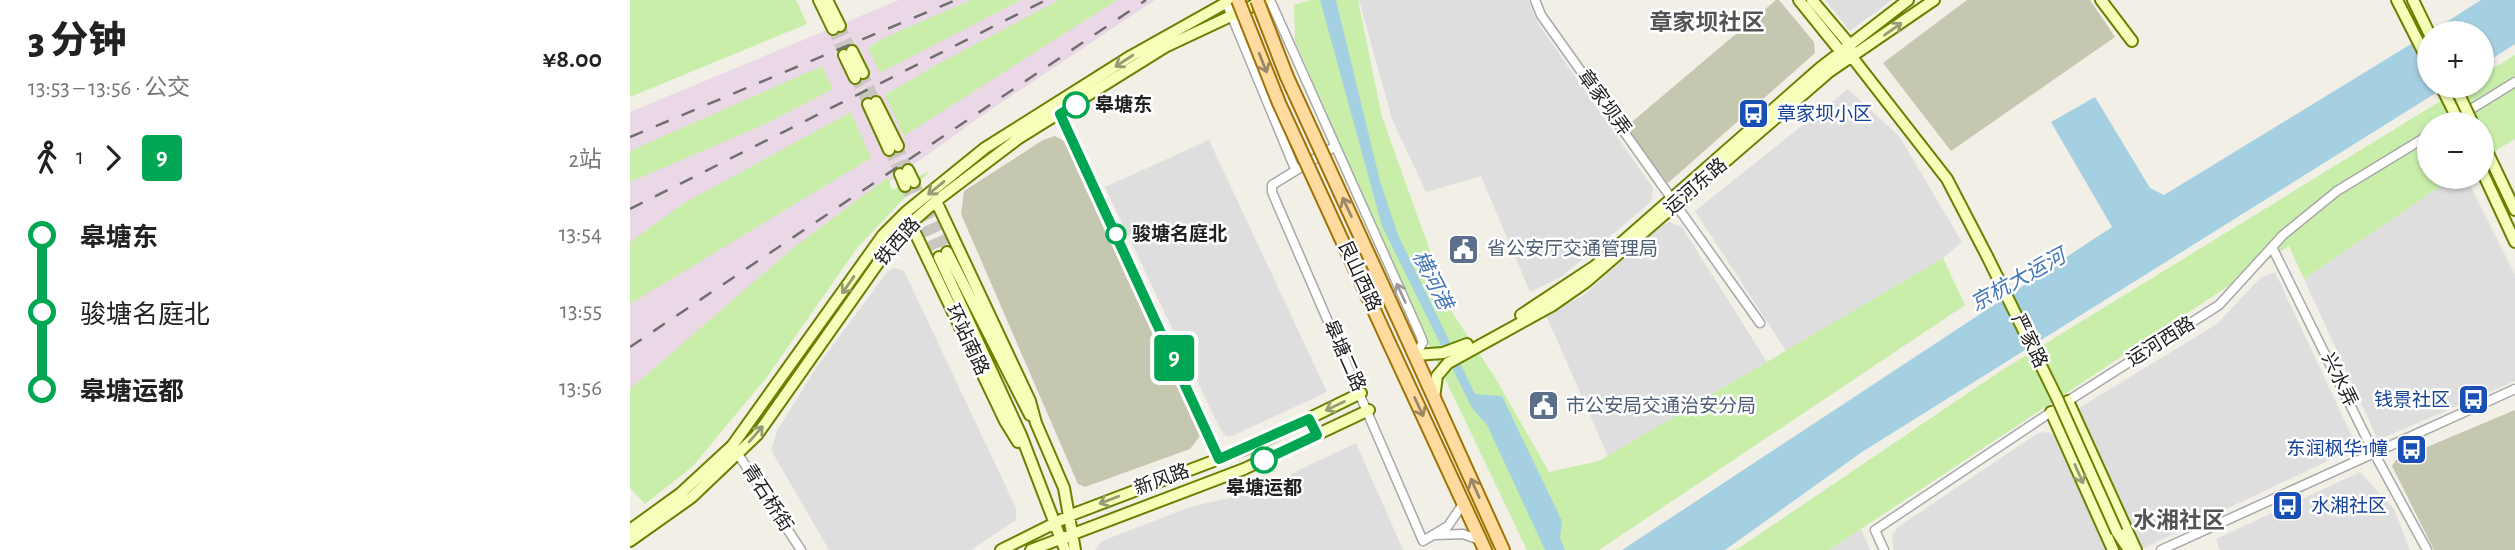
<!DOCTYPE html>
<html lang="zh">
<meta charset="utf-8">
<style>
:root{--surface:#fff;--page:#f2f2f2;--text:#222;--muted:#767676}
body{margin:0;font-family:"Alegreya Sans","Noto Sans SC",sans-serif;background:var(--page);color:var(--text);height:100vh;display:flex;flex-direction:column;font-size:26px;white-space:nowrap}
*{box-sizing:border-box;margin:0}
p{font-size:23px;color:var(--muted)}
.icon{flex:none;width:38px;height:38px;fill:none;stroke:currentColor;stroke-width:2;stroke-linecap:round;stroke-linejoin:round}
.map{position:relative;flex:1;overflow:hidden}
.panel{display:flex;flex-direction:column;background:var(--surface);width:630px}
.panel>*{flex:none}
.badge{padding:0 14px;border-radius:5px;font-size:24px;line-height:46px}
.tools{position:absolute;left:1787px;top:21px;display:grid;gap:14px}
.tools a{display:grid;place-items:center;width:77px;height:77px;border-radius:50%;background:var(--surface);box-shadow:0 2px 5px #0004;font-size:35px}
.map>.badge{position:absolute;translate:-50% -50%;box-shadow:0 0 0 4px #fff}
.legs{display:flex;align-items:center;gap:10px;height:77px;padding:0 28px;font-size:23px}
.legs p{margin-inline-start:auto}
.head{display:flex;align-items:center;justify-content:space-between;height:119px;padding:0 28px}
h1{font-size:38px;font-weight:800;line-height:52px}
ul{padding:0 28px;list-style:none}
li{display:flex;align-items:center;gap:24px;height:77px;font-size:26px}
li i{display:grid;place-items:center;width:10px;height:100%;margin:0 9px;background:currentColor}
li i::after{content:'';width:18px;height:18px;margin:-9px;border:5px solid;border-radius:50%;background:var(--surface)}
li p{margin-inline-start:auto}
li:first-child i{background:linear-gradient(#0000 50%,currentColor 0)}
li:last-child i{background:linear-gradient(currentColor 50%,#0000 0)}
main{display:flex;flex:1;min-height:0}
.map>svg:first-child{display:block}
.residential{fill:#dfdede}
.industrial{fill:#ebd8e6}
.construction{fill:#c6c7b1}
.grass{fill:#c8eeaa}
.water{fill:#a5d0e2}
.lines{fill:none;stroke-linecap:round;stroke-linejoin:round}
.secondary-tunnel{stroke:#c8c6bf;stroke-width:10;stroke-dasharray:10 5;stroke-linecap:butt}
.street-casing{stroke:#a8a8a8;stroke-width:11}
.secondary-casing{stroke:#6a8000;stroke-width:14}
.primary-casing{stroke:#9e7300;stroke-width:16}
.street{stroke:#fff;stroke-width:8}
.secondary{stroke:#f6feb9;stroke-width:10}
.primary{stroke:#ffdb9f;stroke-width:12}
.rail{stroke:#6f6f6f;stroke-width:2.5;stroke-dasharray:14 14;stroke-linecap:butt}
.secondary-bridge-casing{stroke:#6a8000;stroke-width:14;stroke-linecap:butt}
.primary-bridge-casing{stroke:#9e7300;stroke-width:16;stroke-linecap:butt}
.secondary-bridge{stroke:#f6feb9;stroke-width:10}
.primary-bridge{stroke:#ffdb9f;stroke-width:12}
.oneway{stroke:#969b75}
.oneway2{stroke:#9b8766}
.oneway3{stroke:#9b9b9b}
.line-1-casing{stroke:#fff;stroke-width:16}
.line-1{stroke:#00a651;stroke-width:10}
.stop-1-dot{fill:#fff;stroke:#00a651;stroke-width:3.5}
.labels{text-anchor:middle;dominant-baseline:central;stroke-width:5;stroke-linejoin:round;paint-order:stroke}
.street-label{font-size:19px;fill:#212121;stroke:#fff}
.stop-label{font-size:19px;font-weight:bold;fill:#212121;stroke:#fff;text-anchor:start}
.transit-label{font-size:19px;fill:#164399;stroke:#fff;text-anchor:start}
.service-label{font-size:19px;fill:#4e5e75;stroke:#fff;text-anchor:start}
.water-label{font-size:21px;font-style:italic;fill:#4678b8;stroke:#fff}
.quarter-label{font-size:23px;font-weight:bold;fill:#545454;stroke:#fff}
</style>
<main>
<section class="panel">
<div class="head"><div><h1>3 分钟</h1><p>13:53 – 13:56 · 公交</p></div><b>¥8.00</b></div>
<div class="legs"><svg class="icon" aria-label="walk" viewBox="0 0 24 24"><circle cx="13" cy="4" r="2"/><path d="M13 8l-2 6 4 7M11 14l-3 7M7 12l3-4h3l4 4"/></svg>1<svg class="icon" aria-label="forward" viewBox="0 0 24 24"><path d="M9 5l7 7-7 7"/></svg><b class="badge" style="background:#00a651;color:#fff">9</b><p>2站</p></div>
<ul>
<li><i style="color:#00a651"></i><b>皋塘东</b><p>13:54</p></li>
<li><i style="color:#00a651"></i><span>骏塘名庭北</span><p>13:55</p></li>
<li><i style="color:#00a651"></i><b>皋塘运都</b><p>13:56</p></li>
</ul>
</section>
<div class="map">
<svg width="1885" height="550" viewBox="0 0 1885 550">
<rect width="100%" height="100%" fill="#f2efe7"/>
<path class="residential" d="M729 0H898L909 25 1023 188 1021 202 931 277 900 292 851 176 796 192 762 119Z
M1195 0H1262L1220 31Z
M1218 89 1269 136 1332 242 1313 258 1156 351 1065 211Z
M579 140 697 392 602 436H596L590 429 475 187Z
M1824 177H1836L1885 275V381L1748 440 1674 279Z
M1039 222 1052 227 1137 362 978 456 916 315 954 295 1029 227Z
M265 268 274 271 386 508V520L341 550H199L141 450 147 431 188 365 258 271Z
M1645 272 1727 447 1512 549 1449 408 1587 324 1630 278Z
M1418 432 1426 436 1476 550H1264L1262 536 1268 527 1408 433Z
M726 443 773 550H465L472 541 563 506 619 494Z
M1730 472 1764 509 1780 550H1590L1586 539Z
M1231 529 1240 550H1199Z"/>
<path class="industrial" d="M269 0H525L350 117 151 260 0 396V112Z"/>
<path class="construction" d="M1146 0H1149L1184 42 1185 53 1038 183 999 135 997 126Z
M1337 0H1460L1485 37 1321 151 1253 63Z
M425 136 438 143 570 436 560 449 455 487 448 484 331 214 334 191 413 140Z
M1885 410V550H1804L1762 466 1766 460Z"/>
<path class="grass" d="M0 0H166L177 24 0 97Z
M341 0H391L250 73 238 48 252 39Z
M429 0H487L274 136 255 95 304 66Z
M680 0H728L752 117 822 312 864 376 919 472 969 461 1313 258 1335 305 969 550H897L782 310 665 41 664 5Z
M1885 55V139L1852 159V124H1799V177H1824L1674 279 1659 246 1199 550H1106L1369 372 1835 86H1852V75Z
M192 66 203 89 133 125 0 182V151Z
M221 112 241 158 0 304V242L54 203Z
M300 171 227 248 137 377 62 467 15 504 0 488V389L163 248 258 177 262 190Z"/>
<path class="water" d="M690 0H706L750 181 768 235 845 394 872 396 932 521 930 538 935 550H915L857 425 842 408 752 226Z
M1851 0H1885V44L1852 65V33H1799Z
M1799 33V86H1817L1232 452 1095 550H992L1482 227 1421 122 1465 97 1520 188 1534 195Z"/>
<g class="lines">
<path class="secondary-tunnel" d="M210 26 222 51
M203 29 214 55
M233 73 246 102
M225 78 238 104
M268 146 278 170
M259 150 270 174
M284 182 317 252
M275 186 309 257"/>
<defs>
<path id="street" d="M595 0 665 169
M640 0 789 332 793 342 786 355
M905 0 911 15 1130 323
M430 114 589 459
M1817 124 1885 82
M704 147 642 185V192L793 541 818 526 833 504
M1642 247 1743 451 1797 550
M106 451 171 550
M806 535 833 534 850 540
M1254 550 1245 530 1430 406 1589 305 1653 235 1707 191 1799 135
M1531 550 1885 389"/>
<path id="secondary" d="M189 0 203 29
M197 0 210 26
M1169 0 1211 52 1216 54
M1182 0 1220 45 1222 57 1317 179 1357 256
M1471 0 1502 41
M1767 0 1799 63
M1783 0 1799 33
M222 51 233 73
M214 55 225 78
M246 102 268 146
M238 104 259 150
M1852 141 1885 210
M278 170 284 182
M1852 171 1885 242
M270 174 275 186
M306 201 400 401 406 423 434 488 445 550
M278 218 375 421 388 442
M317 252 400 415
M309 257 391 435 435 550
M891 315 965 266 1190 68 1278 0
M786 355 813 353 837 344
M804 398 807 376 818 363 923 305 956 282 1199 72 1304 0
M1438 401 1506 550
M1421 412 1483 550
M0 530 51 493 102 446 253 235 276 212 355 148 501 56 601 0
M1487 532 1499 550
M0 541 62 497 127 435 258 249 273 230 306 201 389 138 535 47 635 0
M371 550 441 515 623 446 731 393
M401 550 614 469 739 410"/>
<path id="primary" d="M776 336 873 550
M760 345 855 550"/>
</defs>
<use href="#street" class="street-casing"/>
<use href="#secondary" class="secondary-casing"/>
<use href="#primary" class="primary-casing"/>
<use href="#street" class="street"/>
<use href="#secondary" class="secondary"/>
<use href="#primary" class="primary"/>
<path class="rail" d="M0 137 326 0
M0 209 416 0
M0 347 516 0"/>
<defs>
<path id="secondary-bridge" d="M1811 86 1830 124
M1825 86 1843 124
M1357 256 1427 398 1487 532"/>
<path id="primary-bridge" d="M608 0 649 103 760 345
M627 0 657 77 776 336"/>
</defs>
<use href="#secondary-bridge" class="secondary-bridge-casing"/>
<use href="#primary-bridge" class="primary-bridge-casing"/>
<use href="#secondary-bridge" class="secondary-bridge"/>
<use href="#primary-bridge" class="primary-bridge"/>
</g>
<defs><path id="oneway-shaft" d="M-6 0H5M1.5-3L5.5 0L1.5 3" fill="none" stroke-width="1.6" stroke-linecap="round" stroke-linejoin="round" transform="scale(1.75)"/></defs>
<g class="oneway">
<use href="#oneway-shaft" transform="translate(1263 29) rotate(-35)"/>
<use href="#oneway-shaft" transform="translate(494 61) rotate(147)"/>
<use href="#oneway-shaft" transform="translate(306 188) rotate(141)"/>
<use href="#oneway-shaft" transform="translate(218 285) rotate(125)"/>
<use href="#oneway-shaft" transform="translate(705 406) rotate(154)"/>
<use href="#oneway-shaft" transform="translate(126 434) rotate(-49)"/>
<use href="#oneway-shaft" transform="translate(1449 474) rotate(66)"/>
<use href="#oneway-shaft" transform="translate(479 500) rotate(159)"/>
</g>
<g class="oneway2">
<use href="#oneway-shaft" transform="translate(633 63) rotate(68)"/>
<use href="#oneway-shaft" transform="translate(717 207) rotate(-115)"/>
<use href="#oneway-shaft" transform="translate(789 407) rotate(65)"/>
<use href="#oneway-shaft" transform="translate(845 488) rotate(-114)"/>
</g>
<use class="oneway3" href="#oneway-shaft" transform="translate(771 293) rotate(-115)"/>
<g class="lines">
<defs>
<path id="line-1" d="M446 105 430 114 589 459 679 419 687 435 634 460"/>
</defs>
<use href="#line-1" class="line-1-casing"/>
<use href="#line-1" class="line-1"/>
</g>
<defs>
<symbol id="bus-square" viewBox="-11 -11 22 22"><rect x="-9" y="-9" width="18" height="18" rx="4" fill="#1a4fb4" stroke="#fff"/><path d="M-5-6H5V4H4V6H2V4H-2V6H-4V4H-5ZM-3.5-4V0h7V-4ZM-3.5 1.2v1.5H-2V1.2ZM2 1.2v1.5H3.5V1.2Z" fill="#fff"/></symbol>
<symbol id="civic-square" viewBox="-11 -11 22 22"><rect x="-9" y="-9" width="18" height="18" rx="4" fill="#5c6f8a" stroke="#fff"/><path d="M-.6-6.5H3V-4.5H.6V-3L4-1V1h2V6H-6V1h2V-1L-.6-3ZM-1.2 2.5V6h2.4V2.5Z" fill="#fff"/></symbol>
</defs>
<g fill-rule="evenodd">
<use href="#bus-square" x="1106" y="96" width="35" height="35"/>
<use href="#civic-square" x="816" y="232" width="35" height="35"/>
<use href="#bus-square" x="1826" y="382" width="35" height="35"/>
<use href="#civic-square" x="896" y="388" width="35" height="35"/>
<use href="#bus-square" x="1764" y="432" width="35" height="35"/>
<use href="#bus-square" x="1640" y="488" width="35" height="35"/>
</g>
<g class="stop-1-dot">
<circle cx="446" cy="105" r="12"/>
<circle cx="486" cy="234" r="9"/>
<circle cx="634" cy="460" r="12"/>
</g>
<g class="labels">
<g class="street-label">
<text transform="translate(974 103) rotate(54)">章家坝弄</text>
<text transform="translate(1066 187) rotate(-41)">运河东路</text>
<text transform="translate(268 242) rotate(-49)">铁西路</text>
<text transform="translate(729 276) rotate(65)">艮山西路</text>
<text transform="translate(337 340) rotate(65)">环站南路</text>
<text transform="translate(1399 341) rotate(64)">严家路</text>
<text transform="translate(1531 342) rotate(-32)">运河西路</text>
<text transform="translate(714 356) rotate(66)">皋塘二路</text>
<text transform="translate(1709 380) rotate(64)">兴水弄</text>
<text transform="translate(532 480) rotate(-20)">新风路</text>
<text transform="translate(137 498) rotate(57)">青石桥街</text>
</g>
<g class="stop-label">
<text x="465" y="105">皋塘东</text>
<text x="502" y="234">骏塘名庭北</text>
<text x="634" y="488" text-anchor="middle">皋塘运都</text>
</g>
<g class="transit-label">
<text x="1147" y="114">章家坝小区</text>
<text x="1820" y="400" text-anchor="end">钱景社区</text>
<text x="1758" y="449" text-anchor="end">东润枫华1幢</text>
<text x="1681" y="506">水湘社区</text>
</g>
<g class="service-label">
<text x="857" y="249">省公安厅交通管理局</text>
<text x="936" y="406">市公安局交通治安分局</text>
</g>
<g class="water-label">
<text transform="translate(802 280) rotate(63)">横河港</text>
<text transform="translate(1388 280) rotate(-29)">京杭大运河</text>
</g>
<g class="quarter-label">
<text x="1077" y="23">章家坝社区</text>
<text x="1549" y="521">水湘社区</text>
</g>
</g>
</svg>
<div class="tools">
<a>+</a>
<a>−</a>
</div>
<b class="badge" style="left:544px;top:358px;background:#00a651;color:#fff">9</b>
</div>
</main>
